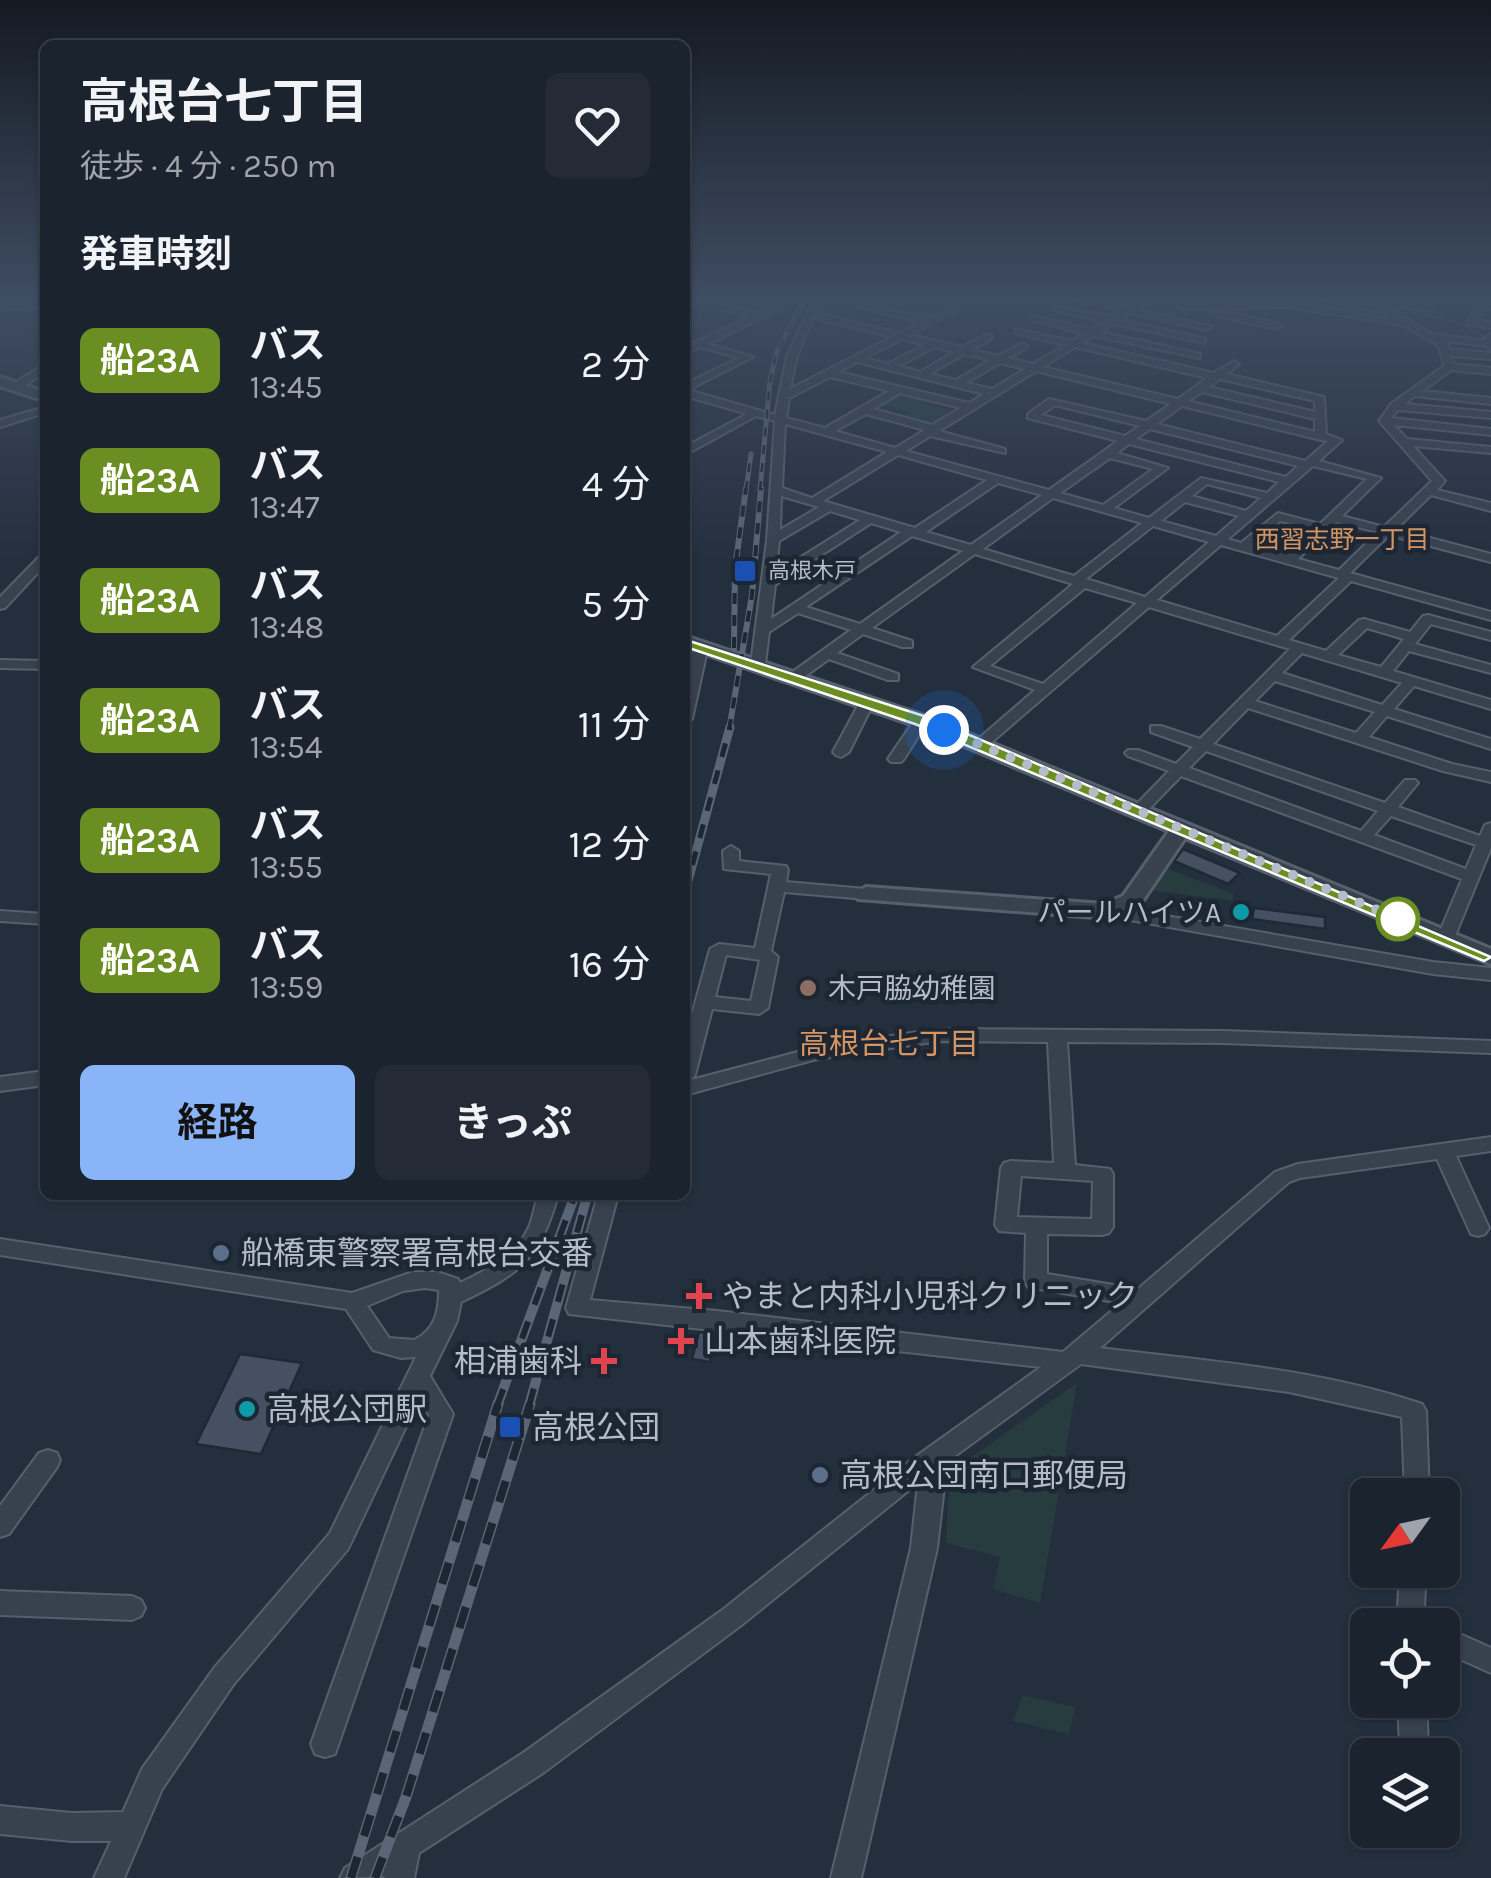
<!DOCTYPE html>
<html lang="ja">
<meta charset="utf-8">
<style>
:root{--surface:#1b232e;--page:#242b36;--text:#f1f3f6;--muted:#a0a4aa;--line:#39404a;--accent:#8ab4f8}
body{margin:0;font-family:Karla,"Noto Sans JP",sans-serif;background:var(--page);color:var(--text);height:100vh;display:flex;flex-direction:column;font-size:38px;white-space:nowrap}
*{box-sizing:border-box;margin:0}
p{font-size:32px;color:var(--muted)}
.icon{flex:none;width:55px;height:55px;fill:none;stroke:currentColor;stroke-width:2;stroke-linecap:round;stroke-linejoin:round}
.map{position:relative;flex:1;overflow:hidden}
.details{position:absolute;left:40px;top:40px;width:650px;height:1160px;display:flex;flex-direction:column;background:var(--surface);border-radius:15px;box-shadow:0 2px 8px #0004,0 0 0 2px var(--line)}
.details>*{flex:none}
.badge{padding:0 20px;border-radius:15px;font-size:35px;line-height:65px}
.needle{width:65px;rotate:237deg}
.controls{position:absolute;left:1350px;top:1478px;display:grid;gap:20px}
.controls a{display:grid;place-items:center;width:110px;height:110px;border-radius:15px;background:var(--surface);box-shadow:0 2px 8px #0004,0 0 0 2px var(--line);font-size:50px}
.you{position:absolute;width:50px;height:50px;margin:-25px;border:8px solid #fff;border-radius:50%;background:#1a73e8;box-shadow:0 0 0 15px #1a73e833}
.map>.badge{position:absolute;translate:-50% -50%;box-shadow:0 0 0 5px #fff}
h2{padding:0 40px;font-size:38px;line-height:90px}
.round{display:grid;place-items:center;flex:none;width:105px;height:105px;border-radius:15px;background:var(--page)}
.head{display:flex;align-items:center;justify-content:space-between;height:170px;padding:0 40px}
h1{font-size:48px;font-weight:700;line-height:75px}
.cta{display:flex;gap:20px;margin-top:auto;padding:20px 40px}
.cta a{flex:1;height:115px;border-radius:15px;background:var(--accent);color:#111;font-size:40px;font-weight:700;line-height:115px;text-align:center}
.cta a+a{background:var(--page);color:var(--text)}
ul{padding:0;list-style:none}
li{display:flex;align-items:center;gap:30px;height:120px;padding:0 40px}
li div{flex:1}
li b{display:block;font-size:38px}
li em{font-style:normal}
li .badge{min-width:110px;font-weight:700;text-align:center}
.map>svg:first-child{display:block}
.green{fill:#263c3f}
.lines{fill:none;stroke-linecap:round;stroke-linejoin:round}
.stream{stroke:#394c67;stroke-width:2.5}
.building{fill:#455162;stroke:#1f2835;stroke-width:2.5}
.minor-casing{stroke:#565f6c;stroke-width:4}
.tertiary-casing{stroke:#565f6c;stroke-width:6}
.minor{fill:#38414e;fill-rule:evenodd}
.tertiary{fill:#38414e;fill-rule:evenodd}
.rail-far4-casing{stroke:#5a6575;stroke-width:5}
.rail-far3-casing{stroke:#5a6575;stroke-width:6}
.rail-far2-casing{stroke:#5a6575;stroke-width:9}
.rail-far1-casing{stroke:#5a6575;stroke-width:10}
.rail-casing{stroke:#5a6575;stroke-width:11}
.rail-far4{stroke:#1d2633;stroke-width:2.5;stroke-dasharray:9;stroke-linecap:butt}
.rail-far3{stroke:#1d2633;stroke-width:4;stroke-dasharray:11;stroke-linecap:butt}
.rail-far2{stroke:#1d2633;stroke-width:5;stroke-dasharray:14;stroke-linecap:butt}
.rail-far1{stroke:#1d2633;stroke-width:6;stroke-dasharray:18;stroke-linecap:butt}
.rail{stroke:#1d2633;stroke-width:8;stroke-dasharray:22;stroke-linecap:butt}
.line{fill:#6b8e23;stroke:#fff;stroke-width:2.5}
.walk{stroke:#b4bcc9;stroke-width:10;stroke-dasharray:0 18}
.transit-dot{fill:#1a4fb4;stroke:#1d2633;stroke-width:4}
.culture-dot{fill:#0f9aa8;stroke:#1d2633;stroke-width:4}
.stop-dot{fill:#fff;stroke:#6b8e23;stroke-width:5}
.education-dot{fill:#8d6e63;stroke:#1d2633;stroke-width:4}
.service-dot{fill:#5c6f8a;stroke:#1d2633;stroke-width:4}
.health-dot{fill:#e0444e;stroke:#1d2633;stroke-width:4}
.labels{text-anchor:middle;dominant-baseline:central;stroke-width:9;stroke-linejoin:round;paint-order:stroke}
.far-poi-label{font-size:22px;fill:#b4bcc9;stroke:#1d2633;text-anchor:start}
.far-neighbourhood-label{font-size:25px;fill:#d59563;stroke:#1d2633}
.poi-label{font-size:28px;fill:#b4bcc9;stroke:#1d2633;text-anchor:end}
.neighbourhood-label{font-size:30px;fill:#d59563;stroke:#1d2633}
.near-poi-label{font-size:32px;fill:#b4bcc9;stroke:#1d2633;text-anchor:start}
</style>
<div class="map">
<svg width="1491" height="1878" viewBox="0 0 1491 1878">
<rect width="100%" height="100%" fill="#242f3e"/>
<path class="green" d="M897 392 928 398 923 403 957 412 930 426 901 418 909 412 877 404Z
M1165 868 1233 893V901L1148 890Z
M1077 1383 1040 1603 993 1589 1000 1557 946 1543 949 1485 967 1483 963 1463Z
M1023 1695 1075 1707 1069 1734 1013 1721Z"/>
<g class="lines">
<path class="stream" d="M1407 299 1447 308 1439 319
M1390 310 1459 322 1491 341"/>
</g>
<path class="building" d="M1183 849 1219 864 1240 873 1228 884 1174 861Z
M1254 908 1325 917V929L1252 919Z
M699 1332 717 1334 710 1362 692 1359Z
M240 1354 302 1363 261 1454 196 1444Z"/>
<g class="lines">
<defs>
<path id="minor" d="M698 299H710L695 304 693 302Z
M741 299H755L784 307 709 344 753 357 688 390 775 415 787 356 814 299H823L816 313 900 333 920 322 829 299H845L928 318 966 299H976L910 335 962 347 987 334 992 337 991 339 972 350 998 356 1022 343 1027 346 1026 348 1008 358 1033 364 1065 345 1015 333V329L1072 341 1084 334 1032 320 1037 317 1091 329 1104 322 1054 310V306L1111 317 1121 311 1074 299H1090L1128 307 1142 299H1152L1138 309 1212 327 1207 330 1131 313 1121 320 1205 339V343L1114 324 1101 332 1200 354V358L1094 336 1082 343 1214 373 1234 361 1239 364 1227 374 1324 397 1326 434 1342 440 1319 461 1381 478 1342 516 1384 527 1432 481 1379 421 1391 404 1444 366 1439 346 1405 326 1288 307 1183 309 1178 306 1183 303 1288 301 1395 321 1382 313 1321 299H1338L1384 308 1400 300 1431 306 1433 308 1428 311 1401 306 1392 311 1432 334 1491 341V345L1488 346 1445 341 1450 349 1491 353V359L1451 356 1454 364 1491 368V374L1451 370 1423 391 1491 398V404L1415 396 1405 404 1491 412V418L1398 410 1391 418 1491 429V435L1394 425 1407 439 1491 447V453L1413 446 1445 481 1437 490 1491 503V511L1431 495 1396 529 1491 554V562L1389 535 1350 573 1491 612V620L1351 581 1289 640 1326 651 1359 620 1364 619 1410 632 1423 616 1428 615 1491 632V640L1431 624 1415 644 1491 665V673L1409 651 1393 671 1491 700V709L1414 686 1394 709 1491 739V749L1387 716 1369 737 1452 764 1491 772V782L1443 771 1248 708 1213 744 1385 803 1405 780H1415L1418 783 1398 807 1480 836 1485 825 1491 823V848L1452 943H1440L1437 939 1462 879 1181 776 1145 813 1139 815 1131 810 1169 771 1128 756 1125 753 1128 750H1138L1176 764 1193 747 1151 732V726H1161L1200 739 1290 649 1149 607 986 747H976L973 744 976 741 1035 690 973 667 1073 584 975 554 872 628 912 641V647H902L863 634 837 653 898 674V680H888L829 659 801 679H791V673L851 630 798 613 769 632 765 664 758 668 753 667 751 664 767 540 775 421 756 416 685 455V447L745 415V413L685 396V384L739 358 701 347 685 354V347L750 317 719 309V305L758 313 770 308ZM813 318 892 337 790 389 797 356ZM902 339 924 345 888 364 865 358ZM935 347 954 352 920 372 899 366ZM1075 347 1207 378 1178 399 1043 367ZM964 354 990 360 956 380 930 374ZM857 362 984 394 969 403 838 372ZM1000 363 1025 369 992 389 966 383ZM1036 371 1171 404 1146 421 1049 399 1028 414V418L1118 441 1049 490 906 451 930 436 1005 453V449L939 431ZM830 377 889 391 825 428 786 418 789 398ZM1220 379 1315 401V412L1209 387ZM1202 392 1315 419V432L1188 401ZM900 393 961 408 932 425 873 409ZM1055 405 1140 426 1125 436 1041 415ZM1182 406 1321 440 1328 441 1305 461 1157 424ZM866 414 925 430 895 448 835 431ZM785 424 887 452 812 498 782 488ZM1150 429 1298 466 1286 477 1136 439ZM1129 444 1279 482 1267 493 1201 478 1149 518 1114 508 1168 468 1117 453ZM898 455 987 480 915 528 823 501ZM1110 458 1153 469 1103 505 1060 493ZM1313 466 1367 479 1320 524 1278 513 1241 543 1228 539ZM998 483 1042 495 971 545 926 532ZM1207 484 1261 498 1246 511 1192 496ZM781 496 819 507 780 530ZM1053 498 1142 523 1074 576 983 549ZM1185 502 1239 516 1216 536 1161 521ZM830 511 860 520 776 573 779 541ZM1280 521 1314 529 1286 555 1253 546ZM1336 522 1378 532 1339 570 1298 559ZM871 523 901 532 771 619 775 585ZM1153 526 1209 542 1145 597 1086 579ZM912 536 963 551 860 624 806 607ZM1221 545 1339 578 1277 636 1157 600ZM1085 588 1137 603 1043 684 990 666ZM1367 628 1404 639 1381 667 1338 655ZM1302 653 1402 683 1382 705 1282 673ZM1275 681 1375 712 1356 733 1255 701ZM1206 751 1378 811 1361 831 1189 768ZM1391 816 1476 845 1466 869 1374 835Z
M1446 299 1491 303V309L1484 308 1477 320 1491 322V328L1468 324 1475 306Z
M1217 310 1277 323 1282 326 1277 329 1214 315 1212 313Z
M45 364V372L21 388H13V384Z
M45 407V413L0 427V420Z
M45 554V565L5 608 0 609V597L41 555Z
M701 642 708 646 692 719 685 723V686L694 646Z
M0 660 45 661V669L0 668Z
M868 696 875 700 849 752 841 757 836 755 833 752 861 700Z
M921 717 928 721 904 759 901 762H891L888 759 916 718Z
M731 846 739 851V861L786 866 788 870 786 882 866 889 874 894 866 899 784 892 771 951 778 957 768 1008 759 1014 712 1009 695 1075 691 1080 817 1047 939 1029 1224 1031 1491 1041V1053L1224 1043 1067 1042 1075 1165 1110 1169 1113 1174V1227L1109 1233 1102 1235 1047 1234V1274L1138 1289 1275 1172 1298 1164 1491 1137V1151L1456 1156 1489 1228 1485 1234 1478 1236 1471 1234 1437 1159 1300 1178 1289 1182 1100 1348C1207 1361 1319 1369 1422 1404L1426 1411 1429 1495H1405L1402 1417 1289 1392 1081 1364 937 1469 944 1487 937 1548 861 1878H831L911 1548 918 1483 739 1627 543 1773 419 1853 414 1878H384L385 1876 340 1878 345 1868 523 1753 721 1611 914 1458 1041 1367 569 1314 566 1308 598 1195H618L590 1300 717 1311 1063 1352 1121 1303 1028 1287 1025 1281 1026 1233 999 1231 995 1225 1001 1168 1004 1163 1011 1161 1054 1163 1048 1042 939 1041 817 1059 685 1095V1040L710 949 719 944 755 948 771 874 724 869 723 851ZM726 955 760 960 751 1001 715 997ZM1021 1176 1093 1181 1092 1219 1017 1217Z
M1108 906 1433 962 1491 968V980L1433 974 1102 915 1099 911Z
M0 911 45 914V924L0 921Z
M45 1071V1085L0 1091V1077Z
M538 1195H558C540 1259 520 1274 461 1302L457 1321 430 1376 453 1414 335 1754 325 1757 315 1754 311 1744 429 1415 419 1399 348 1549 233 1685 162 1789 124 1878H94L111 1841H72L0 1834V1806L72 1813 123 1812 142 1769 215 1667 330 1533 416 1357 401 1358 373 1350 346 1309 0 1255V1239L352 1293 413 1272H437L458 1279 460 1283C485 1271 517 1254 529 1227 533 1217 535 1205 538 1195ZM425 1288 439 1290C439 1312 435 1330 414 1340L389 1338 367 1306 403 1291Z
M48 1450 57 1453 60 1460 57 1467 9 1534 0 1537V1506L39 1453Z
M1400 1570H1426L1423 1625H1397Z
M0 1591 132 1596 141 1600 145 1608 141 1616 132 1620 0 1615Z
M1442 1626 1491 1648V1673L1442 1651Z
M1398 1700H1426L1428 1746 1424 1755H1404L1400 1746Z"/>
<path id="tertiary" d="M45 299V305L0 309V301Z
M1491 335V349L1485 345V339Z
M0 377 45 392V401L0 386Z
M685 636 928 717 1491 949V964L1185 838 1139 906 1108 918 858 899 855 894 866 887 1105 904 1123 896 1169 831 914 725 685 647Z"/>
</defs>
<use href="#minor" class="minor-casing"/>
<use href="#tertiary" class="tertiary-casing"/>
<use href="#minor" class="minor"/>
<use href="#tertiary" class="tertiary"/>
<defs>
<path id="rail-far4" d="M746 490 751 454
M760 490 770 381 777 351 805 299"/>
<path id="rail-far3" d="M734 648 735 568 746 488
M729 730 752 595 761 488"/>
<path id="rail-far2" d="M685 892 730 727"/>
<path id="rail-far1" d="M497 1406 575 1195
M529 1406 586 1200"/>
<path id="rail" d="M351 1878 498 1404
M375 1878 406 1797 530 1404"/>
</defs>
<use href="#rail-far4" class="rail-far4-casing"/>
<use href="#rail-far3" class="rail-far3-casing"/>
<use href="#rail-far2" class="rail-far2-casing"/>
<use href="#rail-far1" class="rail-far1-casing"/>
<use href="#rail" class="rail-casing"/>
<use href="#rail-far4" class="rail-far4"/>
<use href="#rail-far3" class="rail-far3"/>
<use href="#rail-far2" class="rail-far2"/>
<use href="#rail-far1" class="rail-far1"/>
<use href="#rail" class="rail"/>
</g>
<linearGradient id="sky" x2="0" y2="1"><stop stop-color="#141a22"/><stop offset="0.53" stop-color="#3f4d63"/><stop offset="1" stop-color="#3f4d63" stop-opacity="0"/></linearGradient>
<rect width="1491" height="562" fill="url(#sky)"/>
<path class="line" d="M680 638 927 717 1491 957 1484 961 915 724 680 645Z"/>
<g class="lines">
<path class="walk" d="M944 730 1411 924 1398 919"/>
</g>
<g class="transit-dot">
<rect x="733" y="559" width="24" height="24" rx="5"/>
<rect x="498" y="1415" width="24" height="24" rx="5"/>
</g>
<g class="culture-dot">
<circle cx="1241" cy="912" r="10"/>
<circle cx="247" cy="1409" r="10"/>
</g>
<circle class="stop-dot" cx="1398" cy="919" r="20"/>
<circle class="education-dot" cx="808" cy="988" r="10"/>
<g class="service-dot">
<circle cx="221" cy="1253" r="10"/>
<circle cx="820" cy="1475" r="10"/>
</g>
<g class="health-dot">
<path d="M694 1281h10v10h10v10h-10v10h-10v-10h-10v-10h10z"/>
<path d="M676 1326h10v10h10v10h-10v10h-10v-10h-10v-10h10z"/>
<path d="M599 1346h10v10h10v10h-10v10h-10v-10h-10v-10h10z"/>
</g>
<g class="labels">
<g class="far-poi-label">
<text x="768" y="571">高根木戸</text>
</g>
<g class="far-neighbourhood-label">
<text x="1342" y="539">西習志野一丁目</text>
</g>
<g class="poi-label">
<text x="1221" y="912">パールハイツA</text>
<text x="828" y="988" text-anchor="start">木戸脇幼稚園</text>
</g>
<g class="neighbourhood-label">
<text x="889" y="1044">高根台七丁目</text>
</g>
<g class="near-poi-label">
<text x="241" y="1253">船橋東警察署高根台交番</text>
<text x="722" y="1296">やまと内科小児科クリニック</text>
<text x="704" y="1341">山本歯科医院</text>
<text x="582" y="1361" text-anchor="end">相浦歯科</text>
<text x="267" y="1409">高根公団駅</text>
<text x="532" y="1427">高根公団</text>
<text x="840" y="1475">高根公団南口郵便局</text>
</g>
</g>
</svg>
<div class="controls">
<a><svg class="needle" viewBox="-14 -14 28 28"><path d="M0-13l5 13h-10z" fill="#e53935"/><path d="M0 13l5-13h-10z" fill="#a0a4aa"/></svg></a>
<a><svg class="icon" aria-label="locate" viewBox="0 0 24 24"><circle cx="12" cy="12" r="6"/><path d="M12 2v4M12 18v4M2 12h4M18 12h4"/></svg></a>
<a><svg class="icon" aria-label="layers" viewBox="0 0 24 24"><path d="M12 4l9 5-9 5-9-5zM3 14l9 5 9-5"/></svg></a>
</div>
<div class="you" style="left:944px;top:730px"></div>
<section class="details">
<div class="head"><div><h1>高根台七丁目</h1><p>徒歩 · 4 分 · 250 m</p></div><a class="round"><svg class="icon" aria-label="heart" viewBox="0 0 24 24"><path d="M12 20l-8-8c-3-5 5-10 8-4 3-6 11-1 8 4z"/></svg></a></div>
<h2>発車時刻</h2>
<ul>
<li><span class="badge" style="background:#6b8e23;color:#fff">船23A</span><div><b>バス</b><p>13:45</p></div><em>2 分</em></li>
<li><span class="badge" style="background:#6b8e23;color:#fff">船23A</span><div><b>バス</b><p>13:47</p></div><em>4 分</em></li>
<li><span class="badge" style="background:#6b8e23;color:#fff">船23A</span><div><b>バス</b><p>13:48</p></div><em>5 分</em></li>
<li><span class="badge" style="background:#6b8e23;color:#fff">船23A</span><div><b>バス</b><p>13:54</p></div><em>11 分</em></li>
<li><span class="badge" style="background:#6b8e23;color:#fff">船23A</span><div><b>バス</b><p>13:55</p></div><em>12 分</em></li>
<li><span class="badge" style="background:#6b8e23;color:#fff">船23A</span><div><b>バス</b><p>13:59</p></div><em>16 分</em></li>
</ul>
<div class="cta"><a>経路</a><a>きっぷ</a></div>
</section>
</div>
